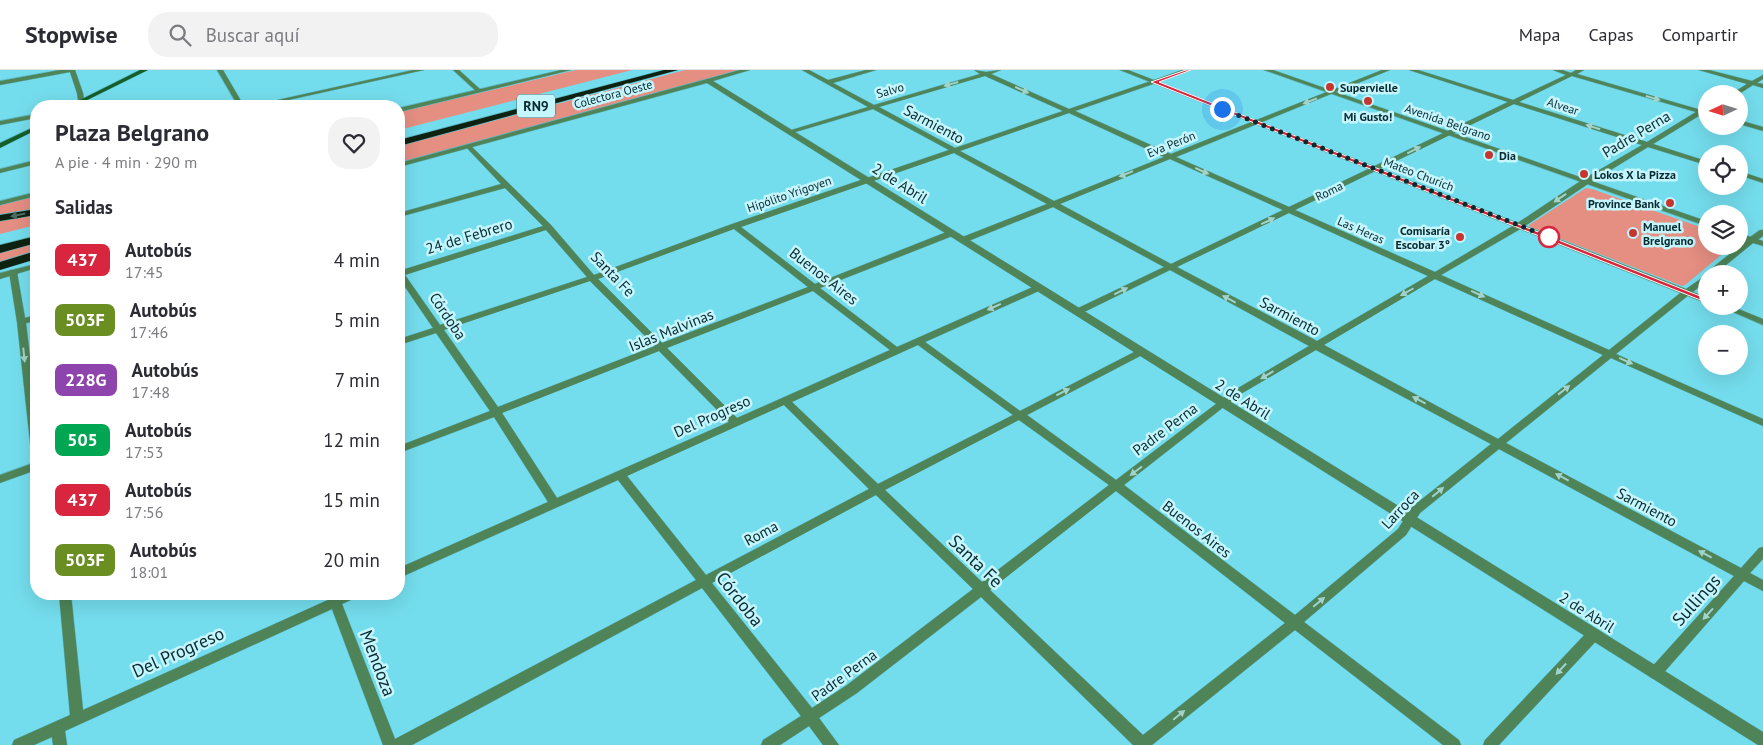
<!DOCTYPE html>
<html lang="es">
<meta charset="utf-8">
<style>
:root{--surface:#fff;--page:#f2f2f3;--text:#2b2b33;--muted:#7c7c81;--line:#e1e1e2}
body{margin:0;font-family:"PT Sans",sans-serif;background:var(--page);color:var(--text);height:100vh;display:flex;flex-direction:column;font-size:19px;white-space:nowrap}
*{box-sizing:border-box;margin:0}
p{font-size:16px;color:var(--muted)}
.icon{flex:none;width:28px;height:28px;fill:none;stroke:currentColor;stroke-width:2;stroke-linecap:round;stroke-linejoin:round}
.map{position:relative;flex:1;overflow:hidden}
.sheet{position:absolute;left:30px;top:30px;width:375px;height:500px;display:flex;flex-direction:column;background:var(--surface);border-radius:20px;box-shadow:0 5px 20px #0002}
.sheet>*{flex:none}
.badge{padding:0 10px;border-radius:8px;font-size:18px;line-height:32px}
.needle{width:32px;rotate:266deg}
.fabs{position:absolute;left:1698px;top:15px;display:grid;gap:10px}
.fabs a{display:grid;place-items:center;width:50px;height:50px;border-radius:50%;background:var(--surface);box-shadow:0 5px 20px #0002;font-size:25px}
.you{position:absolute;width:25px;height:25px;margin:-12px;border:4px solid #fff;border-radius:50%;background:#1a73e8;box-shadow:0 0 0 8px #1a73e833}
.map>.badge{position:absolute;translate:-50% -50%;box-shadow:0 0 0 2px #fff}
h2{padding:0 25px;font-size:19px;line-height:45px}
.round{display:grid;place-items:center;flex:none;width:52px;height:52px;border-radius:20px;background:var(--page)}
.headline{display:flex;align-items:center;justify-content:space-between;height:85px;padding:0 25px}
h1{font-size:24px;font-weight:700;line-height:38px}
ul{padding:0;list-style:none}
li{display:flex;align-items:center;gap:15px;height:60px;padding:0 25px}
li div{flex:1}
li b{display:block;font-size:19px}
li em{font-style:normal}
li .badge{min-width:55px;font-weight:700;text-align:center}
header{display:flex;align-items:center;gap:30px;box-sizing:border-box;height:70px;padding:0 25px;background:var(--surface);border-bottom:1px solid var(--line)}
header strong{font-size:24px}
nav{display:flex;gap:28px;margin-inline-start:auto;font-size:18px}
.search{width:350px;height:45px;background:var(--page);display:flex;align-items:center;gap:12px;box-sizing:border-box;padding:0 18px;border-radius:20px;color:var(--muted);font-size:19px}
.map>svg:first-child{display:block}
.green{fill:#e58e82}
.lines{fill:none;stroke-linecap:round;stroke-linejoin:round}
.minor-casing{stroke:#5eb9c7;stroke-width:1}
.tertiary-casing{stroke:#5eb9c7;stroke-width:1}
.secondary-casing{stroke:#5eb9c7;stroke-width:1}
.motorway-casing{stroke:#5eb9c7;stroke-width:1}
.minor{fill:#4e8457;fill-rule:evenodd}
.tertiary{fill:#4e8457;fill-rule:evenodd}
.secondary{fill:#145e29;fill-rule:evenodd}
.motorway{fill:#0e2211;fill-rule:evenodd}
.oneway{fill:#a1d3cb}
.oneway2{fill:#4e6c64}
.line{fill:#d7263d;stroke:#fff}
.walk{stroke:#082b30;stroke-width:5;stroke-dasharray:0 9}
.poi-dot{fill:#c5372e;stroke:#c5f5fd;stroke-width:2}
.stop-dot{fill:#fff;stroke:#d7263d;stroke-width:2.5}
.labels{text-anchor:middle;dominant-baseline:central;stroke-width:5;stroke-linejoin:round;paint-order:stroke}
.far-poi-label{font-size:12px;font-weight:bold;fill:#082b30;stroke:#c5f5fd;text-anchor:start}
.far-street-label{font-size:12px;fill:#082b30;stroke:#c5f5fd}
.shield{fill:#c5f5fd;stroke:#41686e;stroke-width:1}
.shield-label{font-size:14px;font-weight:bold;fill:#082b30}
.street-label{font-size:15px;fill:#082b30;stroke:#c5f5fd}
.near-street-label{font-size:18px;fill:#082b30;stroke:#c5f5fd}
</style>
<header>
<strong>Stopwise</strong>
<div class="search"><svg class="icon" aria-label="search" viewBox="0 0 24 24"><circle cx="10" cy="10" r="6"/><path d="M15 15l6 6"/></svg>Buscar aquí</div>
<nav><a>Mapa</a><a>Capas</a><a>Compartir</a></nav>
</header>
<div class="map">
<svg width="1763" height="675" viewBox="0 0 1763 675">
<rect width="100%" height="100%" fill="#74dded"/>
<path class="green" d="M576 0H632L399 60V42Z
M685 0H739L399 93V76Z
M1586 118 1592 119 1706 159V176H1732L1685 215 1682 216 1530 157 1529 155Z
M36 126V139L0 146V135Z
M36 142V155L0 164V150Z
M36 172V182L0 194V181Z"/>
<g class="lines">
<defs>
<path id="minor" d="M60 0H75L83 23 85 36H79L77 23 70 2 0 15V11Z
M217 0H223L244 36H238Z
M413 0H424L261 36H251Z
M453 0H459L481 20V22H477Z
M802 0H809L828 10 866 0H876L833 13 874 35 980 4 974 0 986 2 1001 0 991 4 1069 39 1154 10 1156 11V13L1075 41 1171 84 1382 0H1390L1176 87 1289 137 1508 32 1409 0H1418L1513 30 1566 5 1553 0H1562L1571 3 1576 0H1584L1577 4 1701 40 1706 37V45L1702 44 1653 74 1706 91V95L1648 77 1588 114 1522 158 1441 205 1609 280 1684 220H1690L1691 222 1690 224 1616 284 1763 349V356L1611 288 1506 373 1741 498 1759 478 1763 477V489L1750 503 1763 510V521L1744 511 1660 607 1655 609 1650 607 1648 603 1650 599 1734 506 1499 379 1420 443 1406 465 1304 552 1459 670 1461 675H1443L1295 560 1152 675H1133L981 527 857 623 819 648 839 675H823L809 656 780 675H761L763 670 801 646 702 518 412 675H383L332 539 65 661 67 675H53L52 667 34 675H12L14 670 70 645 59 524H71L83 640 328 530 326 524 339 525 359 524 357 527 342 534 395 669 696 510 618 410 399 508V498L548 432 494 347 399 383V376L490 341 436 263 399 275V269L433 258 399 208V200H402L543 156 505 118 399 147V143L501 114 465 76 470 75 551 155 594 205 732 154 949 80 873 39 792 63H788V61L868 37ZM985 6 1063 41 955 78 879 37ZM1572 6 1696 42 1647 72 1519 32ZM1514 34 1642 75 1582 110 1516 154 1435 202 1295 140ZM1069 43 1164 87 1054 131 960 81ZM954 83 1047 134 960 168V172H966L1053 137 1164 197 1074 240 1073 242 1074 244H1080L1170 200 1309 276 1233 321 1116 410 1027 345 1144 284 1146 282 1144 280H1138L1020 341 925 272 1041 220V216H1035L897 277 820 218 955 165V161H949L815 214 741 157ZM1170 89 1283 140 1171 194 1060 134ZM1289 143 1428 206 1317 271 1177 197ZM734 159 808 217 662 273 598 209ZM546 160 587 207 440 255 405 205ZM1435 209 1603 285 1498 369 1324 275ZM590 211 655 276 498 337 444 260ZM813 221 890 280 737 348 667 278ZM918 275 1013 345 878 414 792 332ZM1316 280 1491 374 1412 437 1398 459 1295 545 1124 415 1239 325ZM659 281 729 352 557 428 502 343ZM784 335 869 419 706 505 627 406ZM1019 350 1109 415 982 512 885 420ZM1116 421 1285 553 1143 665 990 520ZM876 425 973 519 847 615 812 638 712 513Z
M1699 0H1709L1752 11 1763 5V9L1757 13 1763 14V18L1753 15 1739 24H1731L1747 14Z
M36 44V48L0 55V51Z
M1739 50 1763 57V61L1739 54Z
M36 90V94L0 103V99Z
M1739 101 1763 109V113L1739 105Z
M1760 160H1763V166L1755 172H1749V168Z
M10 200H16L17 202 25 248 36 245V251L26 253 36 340V385L31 381 17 252 9 202Z
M36 392V400L0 413V405Z
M1594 559 1599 560 1600 564 1599 568 1499 675H1483L1485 670 1589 560Z"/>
<path id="tertiary" d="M561 0H571L399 42V38Z
M740 0H750L713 11 1763 662V675H1758L707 13 399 97V93Z
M1120 0H1128L1154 10 1182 0H1191L1159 12 1686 219 1706 205V204L1707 202 1746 171 1739 168V163L1763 171V176L1753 173 1715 204H1706V211L1693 222 1706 227V233L1703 232Z
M1264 0H1273L1706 151V156Z
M36 122V126L0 135V131Z
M36 194V198L0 209V203Z
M1719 236H1731L1763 249V255Z"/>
<path id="secondary" d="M140 0H148L75 36H68Z
M36 56V60L0 78V73Z"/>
<path id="motorway" d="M664 0H678L399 76V70Z
M36 139V145L0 151V145Z
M36 166V173L0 183V175Z
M36 181V189L0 200V192Z"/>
</defs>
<use href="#minor" class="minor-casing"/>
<use href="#tertiary" class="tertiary-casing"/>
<use href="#secondary" class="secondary-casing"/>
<use href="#motorway" class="motorway-casing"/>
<use href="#minor" class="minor"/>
<use href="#tertiary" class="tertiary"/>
<use href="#secondary" class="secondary"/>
<use href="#motorway" class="motorway"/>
</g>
<defs><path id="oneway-solid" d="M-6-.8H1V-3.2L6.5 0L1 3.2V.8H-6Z" transform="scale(1.25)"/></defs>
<g class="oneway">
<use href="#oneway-solid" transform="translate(951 14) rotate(164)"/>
<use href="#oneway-solid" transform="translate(1022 20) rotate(24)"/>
<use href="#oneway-solid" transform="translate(1653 28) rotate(16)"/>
<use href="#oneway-solid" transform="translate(1310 31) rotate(159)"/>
<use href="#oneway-solid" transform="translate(1593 57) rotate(-162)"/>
<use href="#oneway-solid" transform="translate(1414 80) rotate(-26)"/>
<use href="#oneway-solid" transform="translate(1202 101) rotate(24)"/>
<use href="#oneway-solid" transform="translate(1126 104) rotate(158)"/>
<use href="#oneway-solid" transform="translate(1560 128) rotate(146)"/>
<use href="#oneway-solid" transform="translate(1268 151) rotate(-25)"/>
<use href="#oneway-solid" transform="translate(1121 221) rotate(-26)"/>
<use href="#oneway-solid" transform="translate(1407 222) rotate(150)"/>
<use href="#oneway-solid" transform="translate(1478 224) rotate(24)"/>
<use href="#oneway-solid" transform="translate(1229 229) rotate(-152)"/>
<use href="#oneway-solid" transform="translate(994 237) rotate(156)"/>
<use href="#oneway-solid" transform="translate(24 285) rotate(84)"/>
<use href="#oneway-solid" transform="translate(1626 291) rotate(24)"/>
<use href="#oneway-solid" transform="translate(1267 305) rotate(149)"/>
<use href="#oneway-solid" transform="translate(1564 320) rotate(-38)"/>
<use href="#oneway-solid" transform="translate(1063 322) rotate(-27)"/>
<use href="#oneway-solid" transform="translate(1419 330) rotate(-152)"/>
<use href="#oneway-solid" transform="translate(1136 401) rotate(143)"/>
<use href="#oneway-solid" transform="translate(1562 407) rotate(-152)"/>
<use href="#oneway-solid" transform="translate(1438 422) rotate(-40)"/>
<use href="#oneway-solid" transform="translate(1705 484) rotate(-152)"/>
<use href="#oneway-solid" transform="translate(1319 532) rotate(-40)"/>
<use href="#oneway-solid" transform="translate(1708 544) rotate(132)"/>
<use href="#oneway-solid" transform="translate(1561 599) rotate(133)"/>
<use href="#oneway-solid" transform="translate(1179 645) rotate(-39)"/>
</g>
<use class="oneway2" href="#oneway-solid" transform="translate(18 145) rotate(169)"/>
<path class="line" d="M1186 0H1191L1159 12 1710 230 1703 231 1151 12Z"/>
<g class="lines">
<path class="walk" d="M1222 39 1549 167"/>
</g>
<g class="poi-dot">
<circle cx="1330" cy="17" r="5"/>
<circle cx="1368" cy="31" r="5"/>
<circle cx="1489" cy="85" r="5"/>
<circle cx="1584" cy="104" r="5"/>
<circle cx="1670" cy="133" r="5"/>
<circle cx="1633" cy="163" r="5"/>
<circle cx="1460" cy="167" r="5"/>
</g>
<circle class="stop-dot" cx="1549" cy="167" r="10"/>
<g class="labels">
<g class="far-poi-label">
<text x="1340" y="17">Supervielle</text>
<text x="1368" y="46" text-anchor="middle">Mi Gusto!</text>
<text x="1499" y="85">Dia</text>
<text x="1594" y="104">Lokos X la Pizza</text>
<text x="1660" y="133" text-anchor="end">Province Bank</text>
<text x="1643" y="156">Manuel<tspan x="1643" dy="14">Brelgrano</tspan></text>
<text x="1450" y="160" text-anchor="end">Comisaría<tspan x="1450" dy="14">Escobar 3°</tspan></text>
</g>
<g class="far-street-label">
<text transform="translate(890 20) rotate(-16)">Salvo</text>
<text transform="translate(613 24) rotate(-15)">Colectora Oeste</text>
<text transform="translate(1563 36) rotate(18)">Alvear</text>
<text transform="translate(1448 52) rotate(19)">Avenida Belgrano</text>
<text transform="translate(1171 74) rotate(-22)">Eva Perón</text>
<text transform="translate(1419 104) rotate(21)">Mateo Churich</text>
<text transform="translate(1329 121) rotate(-26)">Roma</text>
<text transform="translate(789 124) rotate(-19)">Hipólito Yrigoyen</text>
<text transform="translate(1361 160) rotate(24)">Las Heras</text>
</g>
<rect class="shield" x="517" y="24.5" width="38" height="23" rx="4"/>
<g class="shield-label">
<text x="536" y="36">RN9</text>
</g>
<g class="street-label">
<text transform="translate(934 54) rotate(28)">Sarmiento</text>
<text transform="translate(1636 64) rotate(-31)">Padre Perna</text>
<text transform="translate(900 113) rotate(32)">2 de Abril</text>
<text transform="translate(469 166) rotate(-17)">24 de Febrero</text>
<text transform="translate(613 204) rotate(46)">Santa Fe</text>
<text transform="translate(824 206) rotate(38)">Buenos Aires</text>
<text transform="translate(448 246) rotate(56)">Córdoba</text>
<text transform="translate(1290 246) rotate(28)">Sarmiento</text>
<text transform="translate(671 260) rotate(-22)">Islas Malvinas</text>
<text transform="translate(1243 329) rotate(32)">2 de Abril</text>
<text transform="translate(712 346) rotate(-24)">Del Progreso</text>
<text transform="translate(1165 359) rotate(-37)">Padre Perna</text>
<text transform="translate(1647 437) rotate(28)">Sarmiento</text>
<text transform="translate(1400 439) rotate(-47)">Larroca</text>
<text transform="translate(1197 459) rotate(38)">Buenos Aires</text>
<text transform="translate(761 463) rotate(-28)">Roma</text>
<text transform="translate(1587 542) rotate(32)">2 de Abril</text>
<text transform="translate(844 605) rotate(-36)">Padre Perna</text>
</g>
<g class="near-street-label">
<text transform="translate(976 491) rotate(44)">Santa Fe</text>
<text transform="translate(740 529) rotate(52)">Córdoba</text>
<text transform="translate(1696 530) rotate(-48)">Sullings</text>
<text transform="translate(178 582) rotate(-24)">Del Progreso</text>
<text transform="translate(378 593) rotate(69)">Mendoza</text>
</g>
</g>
</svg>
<div class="fabs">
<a><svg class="needle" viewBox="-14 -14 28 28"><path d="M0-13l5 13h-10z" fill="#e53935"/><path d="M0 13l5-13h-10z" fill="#7c7c81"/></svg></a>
<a><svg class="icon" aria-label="locate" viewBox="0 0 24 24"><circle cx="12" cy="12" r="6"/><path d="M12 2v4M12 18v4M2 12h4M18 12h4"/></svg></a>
<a><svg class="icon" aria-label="layers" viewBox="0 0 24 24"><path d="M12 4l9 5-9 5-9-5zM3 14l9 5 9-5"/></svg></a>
<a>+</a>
<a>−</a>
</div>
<div class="you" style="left:1222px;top:39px"></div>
<section class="sheet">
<div class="headline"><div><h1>Plaza Belgrano</h1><p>A pie · 4 min · 290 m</p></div><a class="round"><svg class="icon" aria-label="heart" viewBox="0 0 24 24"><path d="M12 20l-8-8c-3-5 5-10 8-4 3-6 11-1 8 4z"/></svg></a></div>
<h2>Salidas</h2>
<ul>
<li><span class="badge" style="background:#d7263d;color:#fff">437</span><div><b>Autobús</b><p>17:45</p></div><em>4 min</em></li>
<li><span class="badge" style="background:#6b8e23;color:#fff">503F</span><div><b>Autobús</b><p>17:46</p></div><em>5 min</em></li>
<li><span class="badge" style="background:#8e44ad;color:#fff">228G</span><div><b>Autobús</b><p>17:48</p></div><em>7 min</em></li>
<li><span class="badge" style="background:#00a651;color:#fff">505</span><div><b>Autobús</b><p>17:53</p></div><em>12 min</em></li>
<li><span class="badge" style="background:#d7263d;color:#fff">437</span><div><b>Autobús</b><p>17:56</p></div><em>15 min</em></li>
<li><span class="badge" style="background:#6b8e23;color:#fff">503F</span><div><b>Autobús</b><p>18:01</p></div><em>20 min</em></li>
</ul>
</section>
</div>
